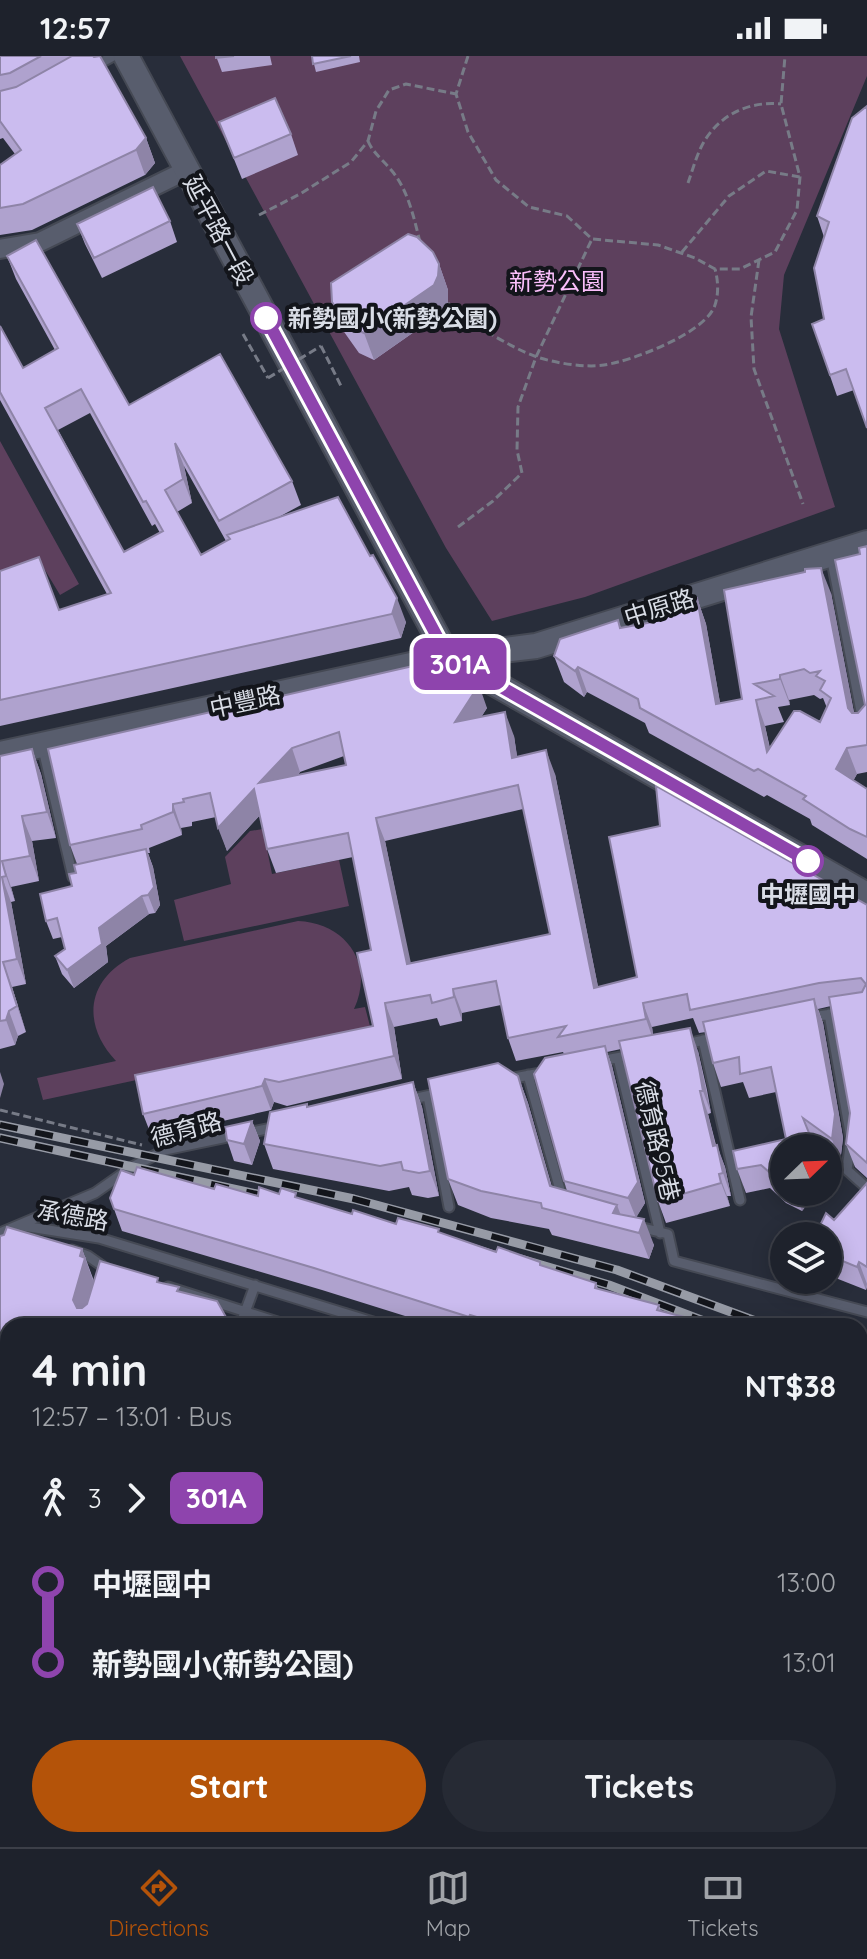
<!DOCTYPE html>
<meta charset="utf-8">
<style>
:root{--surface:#1e222c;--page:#262a34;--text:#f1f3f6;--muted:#a1a4a9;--line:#3c3f48;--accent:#b45309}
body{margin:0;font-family:Quicksand,"Noto Sans TC",sans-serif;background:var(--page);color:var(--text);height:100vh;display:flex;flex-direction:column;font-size:30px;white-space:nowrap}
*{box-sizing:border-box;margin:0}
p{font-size:26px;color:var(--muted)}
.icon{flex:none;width:44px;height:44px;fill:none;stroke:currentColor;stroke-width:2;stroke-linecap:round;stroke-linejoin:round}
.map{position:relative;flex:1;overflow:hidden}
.details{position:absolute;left:0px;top:1262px;width:868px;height:530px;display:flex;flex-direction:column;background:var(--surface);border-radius:24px 24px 0 0;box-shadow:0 4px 20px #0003,0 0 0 2px var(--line)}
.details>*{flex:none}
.badge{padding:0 16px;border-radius:12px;font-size:28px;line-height:52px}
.needle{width:52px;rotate:67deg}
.controls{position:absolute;left:770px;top:1078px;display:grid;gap:16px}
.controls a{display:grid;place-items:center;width:72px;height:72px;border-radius:50%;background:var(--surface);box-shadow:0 4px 20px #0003,0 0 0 2px var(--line);font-size:40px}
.map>.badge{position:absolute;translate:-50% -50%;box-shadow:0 0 0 4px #fff}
.legs{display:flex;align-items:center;gap:12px;height:88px;padding:0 32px;font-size:26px}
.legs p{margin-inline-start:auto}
.summary{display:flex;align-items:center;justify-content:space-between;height:136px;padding:0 32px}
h1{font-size:44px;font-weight:800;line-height:60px}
.cta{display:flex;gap:16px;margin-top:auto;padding:16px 32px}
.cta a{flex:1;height:92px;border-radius:48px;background:var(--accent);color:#fff;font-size:32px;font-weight:800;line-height:92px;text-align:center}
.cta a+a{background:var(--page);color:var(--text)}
ul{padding:0 32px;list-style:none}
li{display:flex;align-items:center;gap:28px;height:80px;font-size:30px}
li i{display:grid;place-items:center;width:12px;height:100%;margin:0 10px;background:currentColor}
li i::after{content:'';width:20px;height:20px;margin:-10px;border:6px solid;border-radius:50%;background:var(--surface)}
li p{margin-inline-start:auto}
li:first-child i{background:linear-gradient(#0000 50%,currentColor 0)}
li:last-child i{background:linear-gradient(currentColor 50%,#0000 0)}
.status{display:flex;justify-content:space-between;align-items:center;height:56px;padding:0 40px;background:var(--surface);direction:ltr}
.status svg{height:22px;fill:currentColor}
.dock{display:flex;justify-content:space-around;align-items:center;height:112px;border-top:2px solid var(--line);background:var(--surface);font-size:22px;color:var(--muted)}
.dock a{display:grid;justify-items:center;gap:4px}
.dock .on{color:var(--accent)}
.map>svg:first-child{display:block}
.green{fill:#5d405d}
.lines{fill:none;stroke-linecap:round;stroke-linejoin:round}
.lane-casing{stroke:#454954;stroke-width:13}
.street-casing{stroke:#454954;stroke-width:22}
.secondary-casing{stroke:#454954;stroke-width:28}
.path{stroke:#777b87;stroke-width:3;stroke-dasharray:8 4;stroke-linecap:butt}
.lane{stroke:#585d6d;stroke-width:9}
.street{stroke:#585d6d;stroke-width:18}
.secondary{stroke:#585d6d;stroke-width:24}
.rail-casing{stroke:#979ba6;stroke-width:9}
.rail{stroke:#13151b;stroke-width:6;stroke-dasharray:18;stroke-linecap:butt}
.path-bridge{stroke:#777b87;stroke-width:3;stroke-dasharray:8 4;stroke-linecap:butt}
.wall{fill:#afa2ce;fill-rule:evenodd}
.shaded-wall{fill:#8e84a7}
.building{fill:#cbbcef;stroke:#8e84a7;stroke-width:2;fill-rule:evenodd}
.line-1-casing{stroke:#fff;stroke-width:18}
.line-1{stroke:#8e44ad;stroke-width:12}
.stop-1-dot{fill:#fff;stroke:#8e44ad;stroke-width:4}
.labels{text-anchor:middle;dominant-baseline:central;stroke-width:8;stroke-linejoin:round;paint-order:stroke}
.street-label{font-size:24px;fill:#d9dde6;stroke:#13151b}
.park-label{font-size:24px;fill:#fbbffb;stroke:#13151b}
.stop-label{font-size:24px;font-weight:bold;fill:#d9dde6;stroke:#13151b;text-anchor:start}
</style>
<div class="status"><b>12:57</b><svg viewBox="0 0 49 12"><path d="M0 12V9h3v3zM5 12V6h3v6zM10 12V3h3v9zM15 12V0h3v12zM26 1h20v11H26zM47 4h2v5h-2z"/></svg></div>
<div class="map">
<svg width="867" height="1791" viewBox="0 0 867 1791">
<rect width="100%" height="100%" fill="#282d3a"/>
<path class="green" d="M180 0H867V20L784 219 779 273 835 451 585 541 492 565 446 492Z
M0 385 79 528 60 539 39 504 0 540Z
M263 773 272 818 339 804 349 850 184 885 174 844 231 828 225 801 250 775Z
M298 865C346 867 375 908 354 953L365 951 371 974 43 1044 37 1022 116 1005C83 970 85 926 130 902Z"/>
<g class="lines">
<defs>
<path id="lane" d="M95 10 113 0
M831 500 865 676 867 675
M42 689 73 821 78 820
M829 958 851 1082 847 1114 867 1132
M811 961 867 953
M703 984 740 1144
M686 988 718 981
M618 1002 660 1177
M600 1005 632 999
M528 1019 562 1141
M509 1023 546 1016
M428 1040 449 1151
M408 1044 440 1037
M23 1170 99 1182 386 1270
M639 1171 668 1178 674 1205 867 1256
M0 1177 95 1137 132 1111 165 1094 276 1071
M72 1194 88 1200 108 1214
M168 1231 290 1270
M240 1270 255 1229
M860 1409V1410
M860 1436 867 1439
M0 1631 8 1597
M860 1662 867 1667"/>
<path id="street" d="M0 193 40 186 187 114
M0 1662 8 1664
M371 1784 382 1791"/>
<path id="secondary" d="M126 0 448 601 867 839
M0 698 448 601 536 590 867 487"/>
</defs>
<use href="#lane" class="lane-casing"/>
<use href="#street" class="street-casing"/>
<use href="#secondary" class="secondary-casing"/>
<path class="path" d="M468 0 456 38 468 76 496 124 529 151 567 160 592 183 658 189 695 202 715 213H740L775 196 797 154 800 121 781 48 785 0
M368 85C373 97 383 104 392 115 408 134 414 162 420 186
M688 127C693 113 697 97 705 84 722 57 751 45 781 48
M259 159 300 138 351 106 368 85 376 55 389 34 406 28 456 38
M682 196 729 140 766 115 800 121
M759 204 751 261 754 313 803 448
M448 247C467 265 511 292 537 301 555 307 585 312 604 309 632 305 706 277 715 249 719 237 718 224 715 213
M243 278 268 322
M321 290 341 330
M458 471 493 445 522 417 517 394 518 351 536 301 592 183
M0 1054 142 1089"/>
<use href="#lane" class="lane"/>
<use href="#street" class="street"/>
<use href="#secondary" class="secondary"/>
<defs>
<path id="rail" d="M0 1069 354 1143 617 1214 769 1270
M0 1082 280 1143
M521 1203 609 1229 717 1270
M860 1310 867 1313
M860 1329 867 1333"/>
</defs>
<use href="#rail" class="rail-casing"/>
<use href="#rail" class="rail"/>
<path class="path-bridge" d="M268 322 321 290"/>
</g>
<path class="wall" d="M0 0H96L146 82 155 107 145 119 32 174 0 179V109L15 98 3 82 0 83Z
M216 0H270L272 9 222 16Z
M312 0H359L360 6 316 16Z
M852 62 854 334 837 340 812 268 824 263V181L817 160Z
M219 66 291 78 298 99 242 123Z
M170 165 177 186 102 222 85 188 77 168Z
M7 200 129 349 292 425 301 449 277 462 406 566 401 582 0 670V515L59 554 107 538 0 344V270L23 312 55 294 16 223ZM90 357 152 470 155 468 160 477 124 496 58 374ZM184 410 226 485 201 499 177 456 192 447Z
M439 208 448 234V247L444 255 374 304 359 297 342 273 332 246Z
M867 490V716L857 718 853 725 867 733V803L812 769 810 763 767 739 764 741 649 677 645 667 587 636 584 641 564 626 554 600 618 564 621 572 653 566 697 542 706 568 720 647 742 643 831 537 854 657H858L865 649 860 498ZM814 639 820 643 823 642 827 652 820 666 770 692 765 670 784 666 778 651 790 649 789 644Z
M435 605 439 616 487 652 481 661 514 680 517 701 555 718 598 931 637 921 867 849V1122L855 1111 846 1088 850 1057 831 950 818 953 823 967 843 1082 840 1107 828 1098V1092H820L814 1087 784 1092V1136H817L802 1155 786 1147 770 1132 746 1137 737 1113 786 1083 776 1036 749 1042 743 1026 721 1031 713 1007 706 976 699 977 693 962 652 971 653 979 698 995 707 1034 711 1057 708 1058 716 1089 725 1111 731 1140H727L730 1150 666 1167 658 1145 621 993 607 996 612 1010 645 1147 636 1161 654 1189 649 1203 552 1179 549 1173 491 1162 458 1149 448 1123 518 1020 528 1047 552 1131 567 1135 564 1125V998L563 996 516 1005 508 982 501 949 462 957V965L440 970 437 962 394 971 402 1023 287 1050 274 1046 271 1054 152 1081 143 1058 373 970 371 894 353 801 276 817 267 793 260 759 227 795 216 761 192 766V770L181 772 182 779 149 792 150 797H148L153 811 160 849 155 857 149 858 106 890 108 906 74 932 62 918 55 900 65 893 62 881 53 883 46 865 72 830 77 808 70 789ZM344 700 346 709 297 720 300 716ZM523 753 550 878 410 907 385 785Z
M32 693 41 718 56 782 32 785 39 825 11 831 15 845 11 846 26 928 12 931 26 976 18 980 15 989 0 993V700Z
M413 1026 422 1051 439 1140 428 1142 412 1139 409 1131 389 1135 273 1113 264 1088 308 1051Z
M252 1065 260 1085 252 1109 234 1105 227 1084Z
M134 1119 258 1140 279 1138 298 1142 352 1158 440 1177 596 1227 598 1233 659 1249 661 1255 684 1261 687 1269 690 1270H437L322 1234 122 1175 110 1142Z
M867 1127V1231L866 1234 828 1219V1180L834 1164Z
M0 1180 82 1193 94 1225 158 1222 8 1270V1561L0 1597Z
M860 1330 867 1334V1402L860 1399Z
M867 1461V1646L860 1639V1552L863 1550 860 1547V1464Z
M8 1580V1639L1 1620 3 1611 0 1604V1600Z
M8 1674V1781L0 1780V1679Z
M28 1784H50V1787Z
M102 1784H362L372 1791H206L202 1788Z
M413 1784H814L819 1791H423Z"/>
<path class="shaded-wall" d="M146 82 155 107 145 119 136 94Z
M439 208 448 234V247L444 255 374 304 364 277Z
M175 387 184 410 192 447 183 423Z
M821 512 831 537 858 677 848 652Z
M397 542 406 566 401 582 392 558Z
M697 542 706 568 725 674 716 648Z
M578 611 587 636 584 641 575 615Z
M780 619 789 644 790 649 780 623Z
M479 629 487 652 463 690 455 666Z
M756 644 765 670 776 722 767 696Z
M505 656 514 680 521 725 512 702Z
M292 692 300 716 268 751 259 727Z
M847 692 857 718 845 739 836 713Z
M32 693 41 718 56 782 47 756Z
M546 694 555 718 603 955 594 932Z
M254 733 263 756 227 795 218 772Z
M173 748 181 772 182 779 173 756Z
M22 760 32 785 39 825 30 800Z
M376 762 385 785 416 931 407 908Z
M146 793 153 811 160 849 155 857 148 839Z
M2 805 11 831 15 845 6 820Z
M2 821 11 846 26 928 17 903Z
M142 840 149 858 106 890 108 906 74 932 67 914 99 872Z
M3 906 12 931 26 976 17 950Z
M453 933 462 957V965L454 941Z
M814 943 823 967 843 1082 840 1107 832 1083Z
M385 947 394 971 402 1023 394 1000Z
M643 947 652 971 654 986 646 963Z
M9 955 18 980 15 989 6 964Z
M690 972 698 995 711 1057 703 1035Z
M605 990 612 1010 645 1147 636 1162 628 1142Z
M0 1016 4 1028 0 1042Z
M518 1020 528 1047 559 1157 550 1130Z
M265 1023 274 1046 271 1054 262 1030Z
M413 1026 422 1051 439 1140 430 1115Z
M700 1035 708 1058 721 1112 713 1090Z
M252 1065 260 1085 252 1109 244 1088Z
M717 1089 725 1111 731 1140 723 1117Z
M719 1118 727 1140 730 1150 721 1127Z
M795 1136H817L802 1155Z
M617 1149 626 1173 613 1157Z
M644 1163 654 1189 649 1203 639 1177Z
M82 1193 94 1227 82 1269 73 1244Z
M859 1206 867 1228 866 1234 857 1211Z
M0 1541 7 1561 0 1597Z
M230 1784H231L234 1791H230L228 1786Z"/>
<path class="building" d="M0 0H41L10 17 0 19Z
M72 0H93L94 1 100 0 146 82 136 94 23 148 0 152V109L21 94 0 65V35L16 31Z
M216 0H234L216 2Z
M312 0H351L313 8Z
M275 42 291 78 234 102 219 66Z
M867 50V372L846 313 830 319 812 268 824 263 814 212 829 166 817 160 852 62Z
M153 131 170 165 94 202 77 168Z
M408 178 417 181 433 196 439 208 438 220 434 229 364 277 349 270 332 246 331 227Z
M36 184 129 349 220 298 292 425 219 465 175 387 183 423 165 434 201 499 230 483 227 479 338 441 370 500 373 499 397 542 392 558 0 644V515L39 501 59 554 111 537 0 336V270L23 312 58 292 7 200ZM81 333 143 446 146 445 163 475 124 496 45 352Z
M867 490V689L847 692 836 713 867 733V781L850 773 803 743 806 740 758 713 754 715 640 652 638 643 578 611 575 615 554 600 560 583 618 564 620 572 653 566 651 557 697 542 716 648 742 643 724 534 805 516V513L821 512 848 652 852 657H858L865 649 835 504 860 498 859 492ZM804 613 810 617 820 615 816 620 825 625 820 634 831 642 820 666 800 655H794L767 696 756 644 774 640 754 628 780 623V619Z
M435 605 438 616 453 612 479 629 455 666 505 656 512 702 546 694 594 932 637 921 609 781 660 770 656 730 867 849V1107L846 1088 850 1057 829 941 862 936 866 928 861 922 819 927 690 954 687 938 643 947 646 963 558 981 566 970 508 982 496 925 453 933 454 941 432 947 430 939 385 947 394 1000 279 1026 265 1023 262 1030 143 1058 135 1019 373 970 357 897 371 894 348 777 267 793 254 733 218 772 210 737 183 743 184 746 173 748V756L141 769 142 773 70 789 48 693ZM339 676 346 709 259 727 292 692ZM518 729 550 878 407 908 376 762Z
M32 693 47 756 22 760 30 800 2 805 6 820 2 821 17 903 3 906 17 950 9 955 6 964 0 965V700Z
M146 793 154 831 148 839 142 840 99 872 102 888 67 914 55 900 65 893 57 862 46 865 40 838 72 830 69 818 76 817 74 809Z
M814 943 835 1058 832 1083 803 1062 815 1092H784V1126L777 1123 761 1109 737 1113 733 1095 786 1083 771 1011 740 1018 739 1001 713 1007 703 966Z
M690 972 699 1012 703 1035H700L713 1090 717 1089 723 1117 719 1118 721 1127 658 1145 619 985Z
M605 990 638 1126 628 1142 564 1125 534 1018 545 1002Z
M498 1007 518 1020 550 1130 617 1149 613 1157 644 1163 639 1177 542 1152 541 1147 481 1135 448 1123 428 1023Z
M413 1026 430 1115 419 1117 403 1114 401 1106 380 1110 264 1088 270 1056 307 1048V1051Z
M252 1065 244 1088 227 1084 225 1071Z
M137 1111 214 1133 216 1128 258 1140 259 1131 279 1138 281 1132 296 1137 295 1141 352 1158 353 1154 396 1168 398 1162 439 1173 438 1176 496 1196 498 1191 540 1206V1209L596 1227 595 1232 659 1249 657 1254 684 1261 682 1267 690 1270H507L470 1259 469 1261 314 1212 114 1153 110 1142 121 1114 134 1119Z
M867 1127V1211L859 1206 857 1211 828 1199V1180H815L826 1157 834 1164Z
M7 1171 82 1193 80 1200 85 1202 73 1244 77 1252H82L87 1248 100 1205 158 1222 157 1226 179 1231 177 1235 217 1245 231 1270H8V1435L3 1438 0 1437V1180L4 1179Z
M257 1264 282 1270H242Z
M860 1330 867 1334V1382L860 1380Z
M0 1451 8 1463V1538L0 1536Z
M865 1459 867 1461V1537L864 1531 860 1530V1464Z
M867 1545V1626L865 1629 860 1624V1552Z
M5 1580H8V1621L1 1620 5 1601 0 1602V1600Z
M8 1674V1768L0 1767V1695L1 1688 0 1687V1679Z
M102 1784H200L202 1791H102Z
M233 1784H362L372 1791H243Z
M440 1784H814L819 1791H504V1788L498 1791H450Z"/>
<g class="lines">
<defs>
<path id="line-1" d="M266 262 448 601 808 805"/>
</defs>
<use href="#line-1" class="line-1-casing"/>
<use href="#line-1" class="line-1"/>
</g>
<g class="stop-1-dot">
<circle cx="266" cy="262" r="14"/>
<circle cx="808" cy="805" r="14"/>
</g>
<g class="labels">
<g class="street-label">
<text transform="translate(219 174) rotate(62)">延平路一段</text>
<text transform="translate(659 551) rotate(-17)">中原路</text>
<text transform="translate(245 645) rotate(-12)">中豐路</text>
<text transform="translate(186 1073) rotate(-15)">德育路</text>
<text transform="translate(658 1085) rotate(77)">德育路95巷</text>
<text transform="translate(73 1159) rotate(10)">承德路</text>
</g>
<g class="park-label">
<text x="557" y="225">新勢公園</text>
</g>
<g class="stop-label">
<text x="288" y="262">新勢國小(新勢公園)</text>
<text x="808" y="838" text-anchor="middle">中壢國中</text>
</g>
</g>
</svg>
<div class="controls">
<a><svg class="needle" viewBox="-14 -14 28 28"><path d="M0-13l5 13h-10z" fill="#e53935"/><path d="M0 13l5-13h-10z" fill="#a1a4a9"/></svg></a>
<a><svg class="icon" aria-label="layers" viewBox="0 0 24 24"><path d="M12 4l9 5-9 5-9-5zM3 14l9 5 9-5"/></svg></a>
</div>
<b class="badge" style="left:460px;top:608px;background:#8e44ad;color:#fff">301A</b>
<section class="details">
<div class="summary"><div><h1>4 min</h1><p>12:57 – 13:01 · Bus</p></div><b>NT$38</b></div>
<div class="legs"><svg class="icon" aria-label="walk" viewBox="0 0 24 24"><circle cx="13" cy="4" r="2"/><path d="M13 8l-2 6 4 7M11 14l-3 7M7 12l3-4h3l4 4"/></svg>3<svg class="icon" aria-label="forward" viewBox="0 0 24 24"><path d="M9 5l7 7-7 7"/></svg><b class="badge" style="background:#8e44ad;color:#fff">301A</b></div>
<ul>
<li><i style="color:#8e44ad"></i><b>中壢國中</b><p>13:00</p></li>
<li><i style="color:#8e44ad"></i><b>新勢國小(新勢公園)</b><p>13:01</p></li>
</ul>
<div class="cta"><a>Start</a><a>Tickets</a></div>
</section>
</div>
<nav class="dock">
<a class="on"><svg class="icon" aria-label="directions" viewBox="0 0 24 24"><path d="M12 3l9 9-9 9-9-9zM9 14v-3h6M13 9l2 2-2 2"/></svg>Directions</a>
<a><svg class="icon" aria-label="map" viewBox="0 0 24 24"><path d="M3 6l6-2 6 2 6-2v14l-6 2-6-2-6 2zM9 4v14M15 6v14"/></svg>Map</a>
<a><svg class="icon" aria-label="tickets" viewBox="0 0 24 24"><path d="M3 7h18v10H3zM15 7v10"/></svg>Tickets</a>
</nav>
